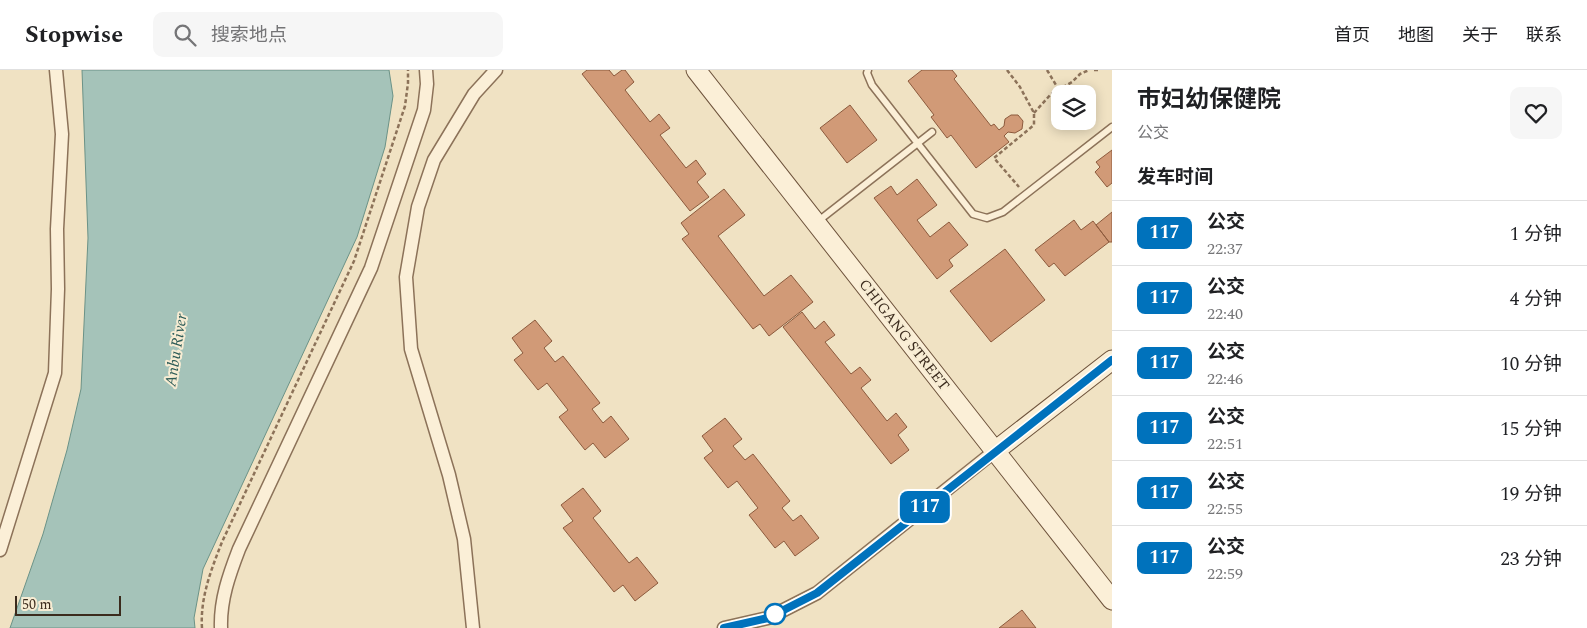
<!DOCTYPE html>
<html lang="zh">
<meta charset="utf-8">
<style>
:root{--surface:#fff;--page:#f6f6f6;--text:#202124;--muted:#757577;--line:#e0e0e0}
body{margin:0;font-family:Spectral,"Noto Sans SC",serif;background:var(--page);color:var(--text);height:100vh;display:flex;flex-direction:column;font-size:19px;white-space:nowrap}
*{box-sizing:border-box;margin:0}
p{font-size:16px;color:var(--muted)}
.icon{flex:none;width:28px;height:28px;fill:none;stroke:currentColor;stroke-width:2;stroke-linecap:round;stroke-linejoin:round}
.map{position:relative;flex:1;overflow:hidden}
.sheet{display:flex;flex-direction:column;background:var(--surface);width:475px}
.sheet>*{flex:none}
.badge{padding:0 10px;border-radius:8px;font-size:18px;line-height:32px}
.fabs{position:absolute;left:1051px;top:15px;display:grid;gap:10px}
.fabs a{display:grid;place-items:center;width:45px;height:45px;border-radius:10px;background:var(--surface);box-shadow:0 2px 12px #0003;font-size:25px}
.scale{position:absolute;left:15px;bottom:12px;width:106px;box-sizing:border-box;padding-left:5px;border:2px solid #3b2b1d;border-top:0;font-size:14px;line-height:18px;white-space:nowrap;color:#3b2b1d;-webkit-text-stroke:4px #f7ecd3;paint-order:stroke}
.map>.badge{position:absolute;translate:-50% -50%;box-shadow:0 0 0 2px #fff}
h2{padding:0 25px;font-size:19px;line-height:45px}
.round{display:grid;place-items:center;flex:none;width:52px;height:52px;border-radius:10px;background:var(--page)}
.summary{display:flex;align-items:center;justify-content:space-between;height:85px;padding:0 25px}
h1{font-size:24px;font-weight:700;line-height:38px}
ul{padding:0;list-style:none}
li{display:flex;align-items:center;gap:15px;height:65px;padding:0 25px;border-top:1px solid var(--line)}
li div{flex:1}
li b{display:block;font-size:19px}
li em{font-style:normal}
li .badge{min-width:55px;font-weight:700;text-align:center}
header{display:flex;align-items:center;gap:30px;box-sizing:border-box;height:70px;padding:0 25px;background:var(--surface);border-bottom:1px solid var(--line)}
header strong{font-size:24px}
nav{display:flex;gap:28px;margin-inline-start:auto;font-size:18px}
.search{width:350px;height:45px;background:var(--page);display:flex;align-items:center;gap:12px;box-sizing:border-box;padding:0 18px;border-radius:10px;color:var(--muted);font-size:19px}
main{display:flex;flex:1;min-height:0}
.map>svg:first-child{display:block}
.water{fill:#a5c3b9;stroke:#6b9287}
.building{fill:#d19a77;stroke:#8c5a3d}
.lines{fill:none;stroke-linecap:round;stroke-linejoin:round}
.lane-casing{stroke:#8c7259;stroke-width:9}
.street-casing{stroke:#8c7259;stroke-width:15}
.secondary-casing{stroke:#6e533c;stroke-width:21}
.path{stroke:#8c7259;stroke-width:2.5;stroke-dasharray:4 2.5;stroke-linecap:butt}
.lane{stroke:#fbefd7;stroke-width:6}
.street{stroke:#fbefd7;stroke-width:12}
.secondary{stroke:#fbefd7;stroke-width:19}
.line-casing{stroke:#fff;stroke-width:11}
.line{stroke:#0072bc;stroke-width:8}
.stop-dot{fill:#fff;stroke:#0072bc;stroke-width:2.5}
.labels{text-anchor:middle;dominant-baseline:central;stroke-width:4;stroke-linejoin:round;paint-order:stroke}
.street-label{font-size:15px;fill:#3b2b1d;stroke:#f7ecd3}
.water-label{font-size:16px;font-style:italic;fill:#2c5b57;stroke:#f7ecd3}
</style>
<header>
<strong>Stopwise</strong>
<div class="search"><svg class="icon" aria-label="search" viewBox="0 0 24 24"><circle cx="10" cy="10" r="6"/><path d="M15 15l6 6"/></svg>搜索地点</div>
<nav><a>首页</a><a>地图</a><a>关于</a><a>联系</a></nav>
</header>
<main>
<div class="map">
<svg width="1112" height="558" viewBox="0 0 1112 558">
<rect width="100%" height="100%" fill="#f0e2c3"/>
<path class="water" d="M82 0H389L393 26 385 77 357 167 203 499 194 548 195 558H10L43 464 67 380 81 319 88 168Z"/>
<path class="building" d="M587 0H609L614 6 622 0H625L634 12 625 20 650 52 659 44 670 58 660 65 686 98 696 90 706 104 697 112 709 127 690 141 582 4Z
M922 0H952L957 6 954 9 991 56 994 54 999 60 1004 56 1005 49 1011 45H1018L1023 51 1022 59 1015 63 1008 62 1004 66 1009 72 976 98 951 65 947 68 931 47 934 45 908 11Z
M850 35 877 70 847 93 820 58Z
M1112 80V113L1107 117 1095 102 1100 97 1096 92Z
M917 109 937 135 917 150 930 167 949 152 968 175 949 190 953 196 937 209 874 128 891 116 897 125Z
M724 119 745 145 718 166 764 226 791 205 813 232 769 266 760 254 753 259 682 169 689 164 681 153Z
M1112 142V172H1109L1096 155Z
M1074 150 1081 160 1093 151 1109 172 1065 206 1054 193 1049 197 1035 180Z
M1005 179 1045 230 991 272 950 221Z
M802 242 815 259 824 251 835 265 825 272 851 304 860 297 871 310 861 318 887 351 896 343 907 357 898 365 909 380 891 394 783 257Z
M535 250 552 271 544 278 555 292 563 286 600 333 592 339 603 353 611 346 629 369 605 388 593 373 585 380 559 347 568 340 547 313 538 320 514 290 523 283 512 268Z
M725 348 742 369 733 376 745 390 753 384 790 431 782 438 793 451 801 445 819 468 795 486 784 471 775 478 749 445 758 438 737 411 728 418 704 388 713 381 702 366Z
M583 418 601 441 593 448 629 493 637 487 658 513 635 531 623 515 614 522 563 458 573 451 561 435Z
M1022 540 1036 558H999Z"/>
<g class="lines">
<defs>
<path id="lane" d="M868 0 867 3 872 15 973 144 987 148 1003 142 1112 57
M817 152 932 62"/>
<path id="street" d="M0 480 55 303 58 219 57 159 62 64 56 0
M221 558C220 530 229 505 239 479L371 198 424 40 427 14 426 0
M473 558 464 469 449 405 411 279 406 207 418 137 434 90 474 24 496 0
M724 558 768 548 817 523 995 381"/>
<path id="secondary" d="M696 0 1112 530
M995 381 1112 290"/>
</defs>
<use href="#lane" class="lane-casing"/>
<use href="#street" class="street-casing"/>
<use href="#secondary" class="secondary-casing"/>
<path class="path" d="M1007 0 1020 17 1034 43V55L994 88 1019 117
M1047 0 1059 20
M1094 0H1098
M1034 43 1051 24 1072 12 1080 4 1089 0
M202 558C200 528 211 500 222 472L354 191 405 36 408 13V0"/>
<use href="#lane" class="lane"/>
<use href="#street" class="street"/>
<use href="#secondary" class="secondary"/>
</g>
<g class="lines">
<defs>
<path id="line" d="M724 558 768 548 817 523 1112 290"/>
</defs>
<use href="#line" class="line-casing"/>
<use href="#line" class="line"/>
</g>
<circle class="stop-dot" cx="775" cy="544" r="10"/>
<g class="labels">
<g class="street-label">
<text transform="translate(904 265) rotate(52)">CHIGANG STREET</text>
</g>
<g class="water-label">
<text transform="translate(176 280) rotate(-81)">Anbu River</text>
</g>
</g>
</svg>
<div class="fabs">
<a><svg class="icon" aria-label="layers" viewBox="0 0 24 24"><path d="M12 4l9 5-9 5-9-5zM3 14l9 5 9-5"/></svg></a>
</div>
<div class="scale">50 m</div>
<b class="badge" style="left:925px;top:437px;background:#0072bc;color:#fff">117</b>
</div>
<section class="sheet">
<div class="summary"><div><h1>巿妇幼保健院</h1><p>公交</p></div><a class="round"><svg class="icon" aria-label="heart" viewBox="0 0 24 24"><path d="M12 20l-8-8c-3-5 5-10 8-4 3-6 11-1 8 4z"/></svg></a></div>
<h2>发车时间</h2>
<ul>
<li><span class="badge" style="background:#0072bc;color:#fff">117</span><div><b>公交</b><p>22:37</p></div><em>1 分钟</em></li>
<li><span class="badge" style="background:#0072bc;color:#fff">117</span><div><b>公交</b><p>22:40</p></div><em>4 分钟</em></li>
<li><span class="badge" style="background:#0072bc;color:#fff">117</span><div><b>公交</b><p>22:46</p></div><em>10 分钟</em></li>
<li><span class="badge" style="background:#0072bc;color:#fff">117</span><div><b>公交</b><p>22:51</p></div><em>15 分钟</em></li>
<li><span class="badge" style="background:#0072bc;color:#fff">117</span><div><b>公交</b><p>22:55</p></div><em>19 分钟</em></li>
<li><span class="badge" style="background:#0072bc;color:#fff">117</span><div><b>公交</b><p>22:59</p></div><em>23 分钟</em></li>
</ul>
</section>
</main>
